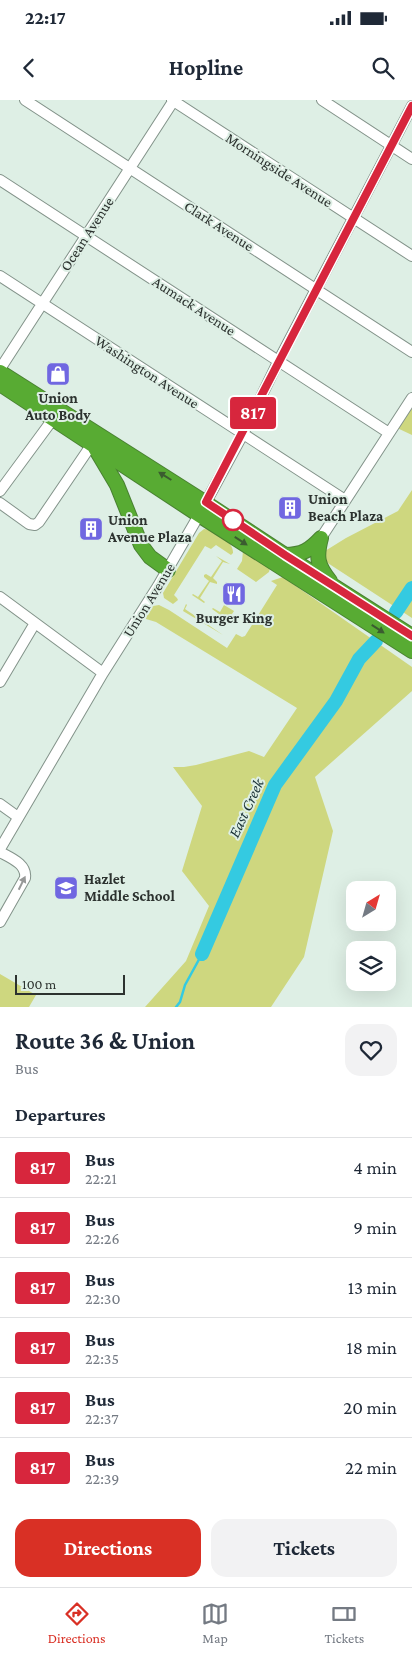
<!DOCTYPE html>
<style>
:root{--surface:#fff;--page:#f2f2f3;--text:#1f2937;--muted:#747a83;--line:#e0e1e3;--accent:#d93025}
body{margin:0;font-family:"Crimson Pro",serif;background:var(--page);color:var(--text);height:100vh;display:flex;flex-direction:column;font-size:19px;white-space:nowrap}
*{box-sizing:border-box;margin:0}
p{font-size:16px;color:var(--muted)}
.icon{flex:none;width:28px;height:28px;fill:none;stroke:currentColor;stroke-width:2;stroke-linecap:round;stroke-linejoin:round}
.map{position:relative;height:907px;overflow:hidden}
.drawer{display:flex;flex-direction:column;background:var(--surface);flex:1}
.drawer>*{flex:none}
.badge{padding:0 10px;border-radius:4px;font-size:18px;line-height:32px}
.needle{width:32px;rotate:37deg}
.tools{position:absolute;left:346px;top:781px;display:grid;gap:10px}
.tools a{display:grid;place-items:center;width:50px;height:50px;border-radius:10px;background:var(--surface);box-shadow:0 5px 20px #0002;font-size:25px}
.scale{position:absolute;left:15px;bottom:12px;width:110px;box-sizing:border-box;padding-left:5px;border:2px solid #2c322f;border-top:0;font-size:14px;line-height:18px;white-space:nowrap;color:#2c322f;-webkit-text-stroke:4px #deefe5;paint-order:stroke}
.map>.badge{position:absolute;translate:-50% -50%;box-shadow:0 0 0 2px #fff}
h2{padding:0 15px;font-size:19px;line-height:45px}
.round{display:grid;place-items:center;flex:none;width:52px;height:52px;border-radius:15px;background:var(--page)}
.head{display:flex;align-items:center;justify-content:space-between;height:85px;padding:0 15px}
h1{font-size:24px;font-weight:700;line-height:38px}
.action{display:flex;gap:10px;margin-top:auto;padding:10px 15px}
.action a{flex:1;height:58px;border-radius:15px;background:var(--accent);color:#fff;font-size:20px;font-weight:700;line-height:58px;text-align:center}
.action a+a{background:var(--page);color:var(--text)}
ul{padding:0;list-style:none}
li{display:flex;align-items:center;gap:15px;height:60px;padding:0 15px;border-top:1px solid var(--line)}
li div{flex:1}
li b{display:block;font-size:19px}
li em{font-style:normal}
li .badge{min-width:55px;font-weight:700;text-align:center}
.status{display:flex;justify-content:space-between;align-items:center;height:35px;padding:0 25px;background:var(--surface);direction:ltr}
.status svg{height:14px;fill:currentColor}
header{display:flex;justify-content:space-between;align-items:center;height:65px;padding:0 15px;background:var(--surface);font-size:22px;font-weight:700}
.menu{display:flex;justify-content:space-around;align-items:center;height:70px;border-top:1px solid var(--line);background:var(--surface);font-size:14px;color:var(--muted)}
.menu a{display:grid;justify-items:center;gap:2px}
.menu .selected{color:var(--accent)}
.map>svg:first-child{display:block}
.green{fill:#ced77f}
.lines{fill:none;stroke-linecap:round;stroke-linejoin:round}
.stream{stroke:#34cae1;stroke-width:2.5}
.river{stroke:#34cae1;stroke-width:14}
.minor-casing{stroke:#83938a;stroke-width:12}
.highway-casing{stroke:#498132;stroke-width:16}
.minor{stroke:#fff;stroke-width:10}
.highway{stroke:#58ab33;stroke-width:14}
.oneway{fill:#3b5c30}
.oneway2{fill:#969897}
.line-casing{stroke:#fff;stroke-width:11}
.line{stroke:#d7263d;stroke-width:8}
.stop-dot{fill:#fff;stroke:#d7263d;stroke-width:2.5}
.labels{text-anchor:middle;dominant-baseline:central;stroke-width:4;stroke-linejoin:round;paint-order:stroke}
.street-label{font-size:15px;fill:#2c322f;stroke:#deefe5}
.poi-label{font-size:15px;font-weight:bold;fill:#2c322f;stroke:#deefe5;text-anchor:start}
.water-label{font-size:16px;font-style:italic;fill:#193035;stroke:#deefe5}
</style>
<div class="status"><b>22:17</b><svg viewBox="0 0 49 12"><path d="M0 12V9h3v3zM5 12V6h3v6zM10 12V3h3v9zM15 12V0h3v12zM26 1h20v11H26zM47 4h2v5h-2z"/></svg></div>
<header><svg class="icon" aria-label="back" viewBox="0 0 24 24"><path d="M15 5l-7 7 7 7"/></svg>Hopline<svg class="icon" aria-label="search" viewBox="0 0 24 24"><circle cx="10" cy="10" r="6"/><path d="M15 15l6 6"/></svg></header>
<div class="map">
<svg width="412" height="907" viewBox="0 0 412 907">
<rect width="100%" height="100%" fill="#deefe5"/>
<path class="green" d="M412 300V335L395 327Z
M412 390V518L317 456 346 438 398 411Z
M204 429C215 429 234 442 233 453L231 455 216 445 211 449 205 446 174 495 177 498 178 500 173 504 164 498 163 493 199 433Z
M243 451 270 468 269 472 256 482 237 469 242 461Z
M216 456 230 464 223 462 213 478 217 482V484L210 482 200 498 205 502 204 503 192 495 193 494 198 497 209 481 204 477V475L206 474 211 477 222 461Z
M283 477 412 567V591L315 677 333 731 304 857 271 907H145L186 861 209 806 182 771 202 706 173 667H184L196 665 249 651 264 657 297 608 156 522 146 519V517L153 506 159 505 169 510 227 548 236 534 242 537 245 536 277 485 271 481Z
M186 504 187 505 185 509 223 535 183 511Z
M224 505 234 511 230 517H223L212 509 213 508 220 512Z
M0 874 36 895 29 907H0Z"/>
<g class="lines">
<path class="stream" d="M176 907 180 902 185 885 202 854"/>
<path class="river" d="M396 512 412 488
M202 854 275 685 336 601 359 559 376 541"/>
<defs>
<path id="minor" d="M25 0 412 252
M172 0 412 156
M322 0 412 59
M0 80 389 333
M0 176 345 400
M0 269 174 0
M0 391 53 319
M0 403 29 424 35 425 39 422 92 344
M321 438 412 298
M0 497 103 573
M0 582 35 523
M0 704 18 717
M0 749 103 573 158 486 199 415 243 334 279 260 412 6
M0 752C11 758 27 764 25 778L0 822"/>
<path id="highway" d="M0 272 206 403 285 455 412 536
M0 284 199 415 412 551
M95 348 117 385 141 445 150 457 168 470
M321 438C316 457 317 465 330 481
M285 455C302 455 310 450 321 438"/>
</defs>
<use href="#minor" class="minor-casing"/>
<use href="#highway" class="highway-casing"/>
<use href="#minor" class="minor"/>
<use href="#highway" class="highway"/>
</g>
<defs><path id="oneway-solid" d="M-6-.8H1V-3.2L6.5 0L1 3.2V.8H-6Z" transform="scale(1.25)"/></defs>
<g class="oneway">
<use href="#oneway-solid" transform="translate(165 376) rotate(-148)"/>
<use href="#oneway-solid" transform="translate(241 441) rotate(33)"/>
<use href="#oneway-solid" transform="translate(378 529) rotate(33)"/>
</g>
<use class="oneway2" href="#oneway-solid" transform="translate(22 783) rotate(-64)"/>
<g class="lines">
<defs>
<path id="line" d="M412 6 206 402 285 455 412 536"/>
</defs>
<use href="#line" class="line-casing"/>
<use href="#line" class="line"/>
</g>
<defs>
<symbol id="shop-square" viewBox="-11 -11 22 22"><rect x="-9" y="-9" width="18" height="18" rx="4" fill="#7067e1" stroke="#deefe5"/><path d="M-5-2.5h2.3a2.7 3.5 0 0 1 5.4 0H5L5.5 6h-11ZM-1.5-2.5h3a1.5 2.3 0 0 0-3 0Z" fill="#fff"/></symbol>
<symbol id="building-square" viewBox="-11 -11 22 22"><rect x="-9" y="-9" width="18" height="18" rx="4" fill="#7067e1" stroke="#deefe5"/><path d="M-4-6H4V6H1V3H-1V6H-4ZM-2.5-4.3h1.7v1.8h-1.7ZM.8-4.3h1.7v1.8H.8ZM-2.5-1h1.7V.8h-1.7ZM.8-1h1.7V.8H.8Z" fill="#fff"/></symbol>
<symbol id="restaurant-square" viewBox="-11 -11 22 22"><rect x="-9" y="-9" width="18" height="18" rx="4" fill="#7067e1" stroke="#deefe5"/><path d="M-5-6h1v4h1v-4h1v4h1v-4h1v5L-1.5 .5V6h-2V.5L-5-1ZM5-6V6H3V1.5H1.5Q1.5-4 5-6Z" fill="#fff"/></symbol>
<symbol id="school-square" viewBox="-11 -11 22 22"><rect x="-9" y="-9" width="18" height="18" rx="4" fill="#7067e1" stroke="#deefe5"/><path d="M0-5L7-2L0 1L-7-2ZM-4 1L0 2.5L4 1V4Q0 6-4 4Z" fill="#fff"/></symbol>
</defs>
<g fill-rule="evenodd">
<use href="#shop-square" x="44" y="260" width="28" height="28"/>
<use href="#building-square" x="276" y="394" width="28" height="28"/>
<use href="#building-square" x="77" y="415" width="28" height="28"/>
<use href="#restaurant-square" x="220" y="480" width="28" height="28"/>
<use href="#school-square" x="52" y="774" width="28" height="28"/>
</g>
<circle class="stop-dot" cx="233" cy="420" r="10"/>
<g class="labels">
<g class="street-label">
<text transform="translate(279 70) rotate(33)">Morningside Avenue</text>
<text transform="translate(219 126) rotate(33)">Clark Avenue</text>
<text transform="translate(87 134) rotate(-57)">Ocean Avenue</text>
<text transform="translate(194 206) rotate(33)">Aumack Avenue</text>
<text transform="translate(147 272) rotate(33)">Washington Avenue</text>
<text transform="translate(149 500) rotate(-58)">Union Avenue</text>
</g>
<g class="poi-label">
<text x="58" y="298" text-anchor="middle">Union<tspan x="58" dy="17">Auto Body</tspan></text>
<text x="308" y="399">Union<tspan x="308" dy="17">Beach Plaza</tspan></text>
<text x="108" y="420">Union<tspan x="108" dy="17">Avenue Plaza</tspan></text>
<text x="234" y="518" text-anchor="middle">Burger King</text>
<text x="84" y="779">Hazlet<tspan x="84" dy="17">Middle School</tspan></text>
</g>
<g class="water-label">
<text transform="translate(246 708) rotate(-65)">East Creek</text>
</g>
</g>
</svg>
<div class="tools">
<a><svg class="needle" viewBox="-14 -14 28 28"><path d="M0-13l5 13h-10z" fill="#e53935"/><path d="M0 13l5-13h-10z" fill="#747a83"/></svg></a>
<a><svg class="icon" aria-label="layers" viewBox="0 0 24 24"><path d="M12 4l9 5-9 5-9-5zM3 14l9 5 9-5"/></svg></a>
</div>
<div class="scale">100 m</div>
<b class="badge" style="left:253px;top:313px;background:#d7263d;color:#fff">817</b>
</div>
<section class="drawer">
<div class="head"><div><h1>Route 36 &amp; Union</h1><p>Bus</p></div><a class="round"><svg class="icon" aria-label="heart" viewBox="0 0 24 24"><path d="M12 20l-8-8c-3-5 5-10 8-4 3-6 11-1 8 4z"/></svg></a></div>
<h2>Departures</h2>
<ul>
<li><span class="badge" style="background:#d7263d;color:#fff">817</span><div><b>Bus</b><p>22:21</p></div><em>4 min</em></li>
<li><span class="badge" style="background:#d7263d;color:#fff">817</span><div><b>Bus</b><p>22:26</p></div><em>9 min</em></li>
<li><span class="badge" style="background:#d7263d;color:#fff">817</span><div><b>Bus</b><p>22:30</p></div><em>13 min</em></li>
<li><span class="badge" style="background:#d7263d;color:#fff">817</span><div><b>Bus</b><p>22:35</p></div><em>18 min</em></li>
<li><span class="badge" style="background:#d7263d;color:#fff">817</span><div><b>Bus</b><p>22:37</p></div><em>20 min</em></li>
<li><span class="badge" style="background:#d7263d;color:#fff">817</span><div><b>Bus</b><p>22:39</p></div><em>22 min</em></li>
</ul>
<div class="action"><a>Directions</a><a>Tickets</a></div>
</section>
<nav class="menu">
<a class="selected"><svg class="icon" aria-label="directions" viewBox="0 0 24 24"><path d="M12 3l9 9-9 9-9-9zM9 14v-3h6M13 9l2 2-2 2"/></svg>Directions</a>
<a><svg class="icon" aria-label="map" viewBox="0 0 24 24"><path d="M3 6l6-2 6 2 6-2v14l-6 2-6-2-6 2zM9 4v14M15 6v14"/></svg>Map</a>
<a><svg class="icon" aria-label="tickets" viewBox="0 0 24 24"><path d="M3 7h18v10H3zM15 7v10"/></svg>Tickets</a>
</nav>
